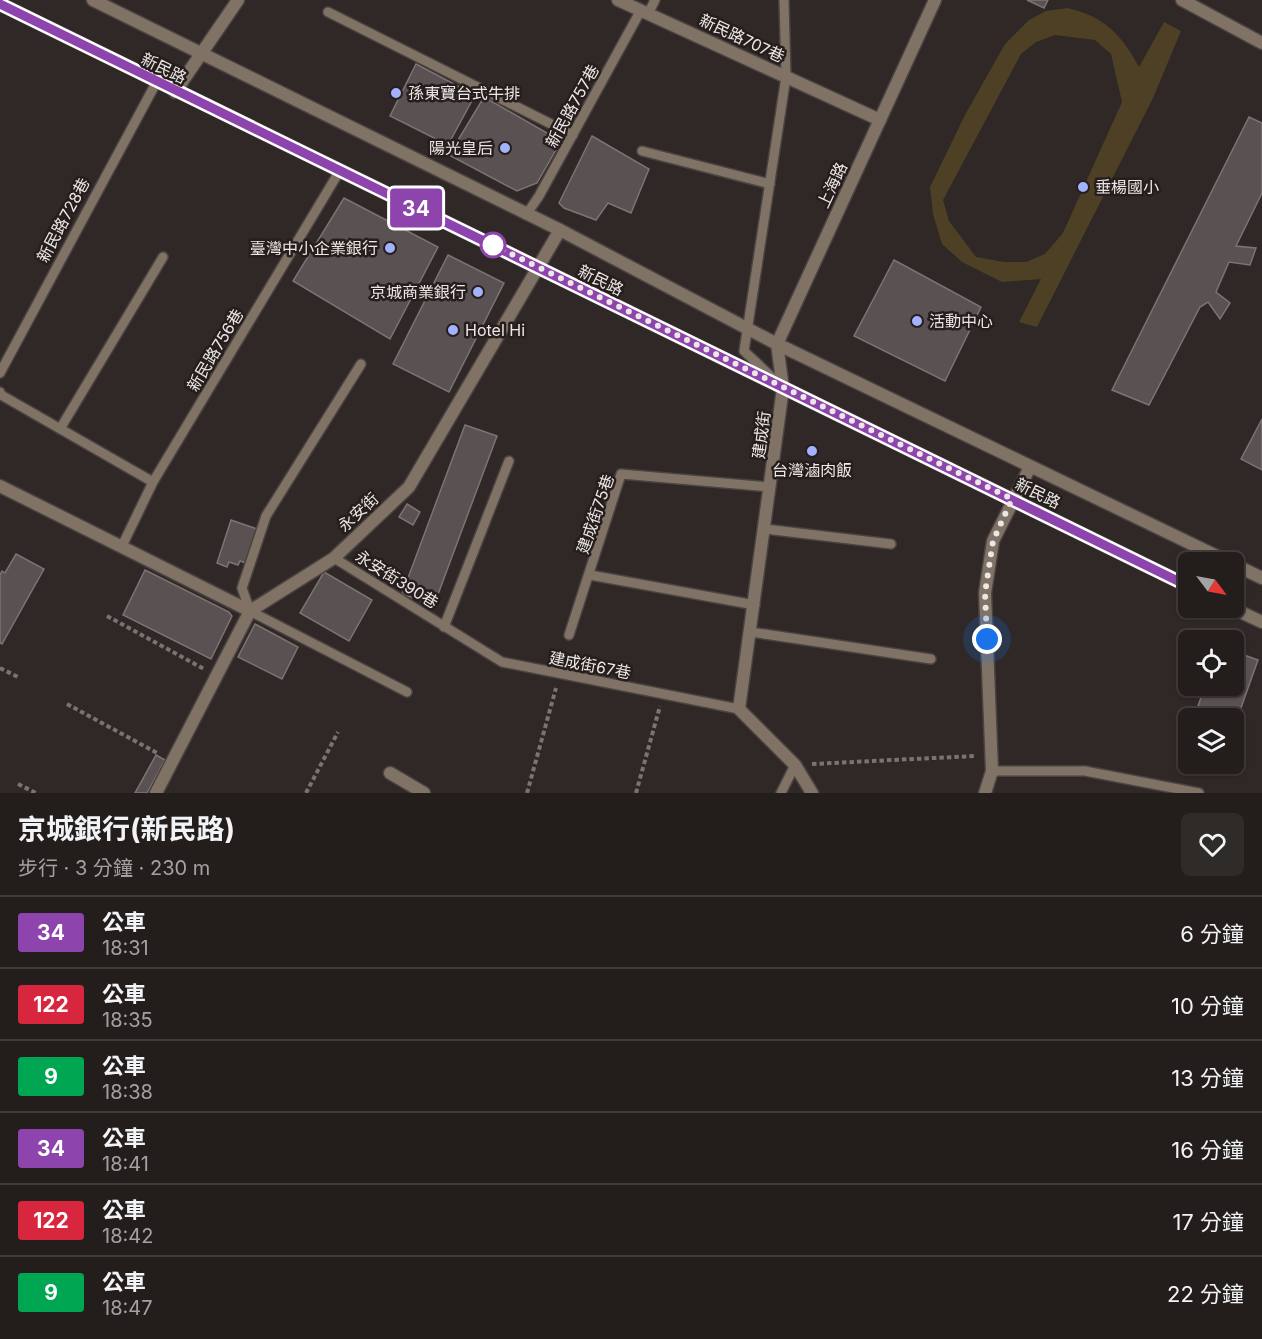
<!DOCTYPE html>
<html lang="zh-TW">
<meta charset="utf-8">
<style>
:root{--surface:#231e1c;--page:#2f2b29;--text:#f1f3f6;--muted:#a3a2a3;--line:#403c3b}
body{margin:0;font-family:Inter,"Noto Sans TC",sans-serif;background:var(--page);color:var(--text);height:100vh;display:flex;flex-direction:column;font-size:22px;white-space:nowrap}
*{box-sizing:border-box;margin:0}
p{font-size:20px;color:var(--muted)}
.icon{flex:none;width:33px;height:33px;fill:none;stroke:currentColor;stroke-width:2;stroke-linecap:round;stroke-linejoin:round}
.map{position:relative;height:793px;overflow:hidden}
.details{display:flex;flex-direction:column;background:var(--surface);flex:1}
.details>*{flex:none}
.badge{padding:0 12px;border-radius:4px;font-size:21px;line-height:39px}
.needle{width:39px;rotate:122deg}
.buttons{position:absolute;left:1178px;top:552px;display:grid;gap:12px}
.buttons a{display:grid;place-items:center;width:66px;height:66px;border-radius:9px;background:var(--surface);box-shadow:0 2px 4px #0004,0 0 0 2px var(--line);font-size:30px}
.you{position:absolute;width:30px;height:30px;margin:-15px;border:4px solid #fff;border-radius:50%;background:#1a73e8;box-shadow:0 0 0 9px #1a73e833}
.map>.badge{position:absolute;translate:-50% -50%;box-shadow:0 0 0 3px #fff}
.round{display:grid;place-items:center;flex:none;width:63px;height:63px;border-radius:9px;background:var(--page)}
.overview{display:flex;align-items:center;justify-content:space-between;height:102px;padding:0 18px}
h1{font-size:28px;font-weight:700;line-height:45px}
ul{padding:0;list-style:none}
li{display:flex;align-items:center;gap:18px;height:72px;padding:0 18px;border-top:2px solid var(--line)}
li div{flex:1}
li b{display:block;font-size:22px}
li em{font-style:normal}
li .badge{min-width:66px;font-weight:700;text-align:center}
.map>svg:first-child{display:block}
.pitch{fill:#4e4024;fill-rule:evenodd}
.building{fill:#5a5152;stroke:#7c7374;stroke-width:1.5}
.lines{fill:none;stroke-linecap:round;stroke-linejoin:round}
.service-casing{stroke:#494341;stroke-width:12}
.minor-casing{stroke:#494341;stroke-width:15}
.tertiary-casing{stroke:#494341;stroke-width:15}
.path{stroke:#797371;stroke-width:4;stroke-dasharray:4.5 3;stroke-linecap:butt}
.service{stroke:#817266;stroke-width:9}
.minor{stroke:#817266;stroke-width:12}
.tertiary{stroke:#817266;stroke-width:12}
.line-casing{stroke:#fff;stroke-width:14}
.line{stroke:#8e44ad;stroke-width:9}
.walk{stroke:#ebe7e5;stroke-width:6;stroke-dasharray:0 10.8}
.poi-dot{fill:#a3b2fd;stroke:#251e1d;stroke-width:2}
.stop-dot{fill:#fff;stroke:#8e44ad;stroke-width:3}
.labels{text-anchor:middle;dominant-baseline:central;stroke-width:5;stroke-linejoin:round;paint-order:stroke}
.street-label{font-size:16px;fill:#ebe7e5;stroke:#251e1d}
.poi-label{font-size:16px;fill:#ebe7e5;stroke:#251e1d;text-anchor:start}
</style>
<div class="map">
<svg width="1262" height="793" viewBox="0 0 1262 793">
<rect width="100%" height="100%" fill="#2f2826"/>
<path class="pitch" d="M1067 8C1104 16 1122 35 1139 67L1164 22 1181 31 1153 98 1037 327 1019 322 1041 279 1002 282 962 262 942 244 933 214 930 187 965 115 1005 44 1029 20 1046 11ZM1055 35 1095 40 1111 54 1122 102 1063 233 1045 254 1026 262H1004L976 257 949 221 943 200 1021 54 1036 42Z"/>
<path class="building" d="M1027 0H1048L1044 8Z
M416 64 475 95 448 145 390 116Z
M484 97 561 141 537 183 517 191 449 155Z
M1249 117 1262 123V193L1236 246 1256 248 1250 265 1229 262 1216 292 1230 303 1220 319 1208 302 1200 307 1149 405 1112 390Z
M592 136 649 169 631 213 608 203 596 220 564 208 559 203Z
M344 198 438 247 390 339 293 281Z
M448 255 504 283 449 392 393 364Z
M894 260 981 307 945 381 854 336Z
M1262 419V470L1241 459Z
M465 425 497 436 434 605 402 594Z
M407 504 420 512 413 525 399 517Z
M231 520 257 529 246 563 240 561 238 565 229 562 227 567 217 563Z
M16 554 44 569 2 644 0 643V575L2 571 5 573Z
M145 570 229 612 232 616 211 659 123 615Z
M324 572 372 600 349 641 300 613Z
M255 624 298 647 282 679 238 657Z
M1233 651 1258 660 1237 719 1198 706 1205 686H1233Z
M156 755 165 760 147 793H135Z"/>
<g class="lines">
<defs>
<path id="service" d="M328 12 573 135
M648 14 655 0
M642 151 770 184
M526 215 539 196 641 10
M361 364 266 516 242 588 250 611 407 692
M0 373 156 83
M777 382 744 351 786 77 784 0
M0 392 1 395 153 482
M60 429 163 257
M765 529 891 544
M122 546 153 482 339 172
M334 558 502 662 739 709
M590 575 755 605
M444 627 509 461
M751 632 931 659
M569 635 621 474 770 487
M992 771H1085L1199 793
M781 793 795 765"/>
<path id="minor" d="M618 0 880 120
M1182 0 1262 43
M175 92 238 0
M783 388 739 709 795 765 812 793
M0 486 250 611
M390 773 424 793
M156 793 250 611 334 558 409 487 560 230
M985 793 992 771 985 593 993 541 1030 467"/>
<path id="tertiary" d="M93 0 560 230 777 344 1229 562
M0 4 1188 586
M783 388 777 344 935 0
M1233 564 1262 578
M1232 608 1262 622"/>
</defs>
<use href="#service" class="service-casing"/>
<use href="#minor" class="minor-casing"/>
<use href="#tertiary" class="tertiary-casing"/>
<path class="path" d="M107 616 204 669
M0 668 20 678
M67 704 159 754
M812 764 975 756
M18 784 36 793
M306 793 338 732
M527 793 556 688
M636 793 660 706"/>
<use href="#service" class="service"/>
<use href="#minor" class="minor"/>
<use href="#tertiary" class="tertiary"/>
</g>
<g class="lines">
<defs>
<path id="line" d="M0 4 1188 586"/>
</defs>
<use href="#line" class="line-casing"/>
<use href="#line" class="line"/>
<path class="walk" d="M493 245 1012 499 993 541 985 593 987 639"/>
</g>
<g class="poi-dot">
<circle cx="396" cy="93" r="6"/>
<circle cx="505" cy="148" r="6"/>
<circle cx="1083" cy="187" r="6"/>
<circle cx="390" cy="248" r="6"/>
<circle cx="478" cy="292" r="6"/>
<circle cx="917" cy="321" r="6"/>
<circle cx="453" cy="330" r="6"/>
<circle cx="812" cy="451" r="6"/>
</g>
<circle class="stop-dot" cx="493" cy="245" r="12"/>
<g class="labels">
<g class="street-label">
<text transform="translate(742 38) rotate(25)">新民路707巷</text>
<text transform="translate(164 68) rotate(26)">新民路</text>
<text transform="translate(572 106) rotate(-61)">新民路757巷</text>
<text transform="translate(832 185) rotate(-65)">上海路</text>
<text transform="translate(63 220) rotate(-62)">新民路728巷</text>
<text transform="translate(601 280) rotate(26)">新民路</text>
<text transform="translate(215 350) rotate(-59)">新民路756巷</text>
<text transform="translate(761 435) rotate(-83)">建成街</text>
<text transform="translate(1038 493) rotate(26)">新民路</text>
<text transform="translate(358 512) rotate(-43)">永安街</text>
<text transform="translate(595 514) rotate(-71)">建成街75巷</text>
<text transform="translate(397 579) rotate(32)">永安街390巷</text>
<text transform="translate(590 665) rotate(11)">建成街67巷</text>
</g>
<g class="poi-label">
<text x="408" y="93">孫東寶台式牛排</text>
<text x="493" y="148" text-anchor="end">陽光皇后</text>
<text x="1095" y="187">垂楊國小</text>
<text x="378" y="248" text-anchor="end">臺灣中小企業銀行</text>
<text x="466" y="292" text-anchor="end">京城商業銀行</text>
<text x="929" y="321">活動中心</text>
<text x="465" y="330">Hotel Hi</text>
<text x="812" y="470" text-anchor="middle">台灣滷肉飯</text>
</g>
</g>
</svg>
<div class="buttons">
<a><svg class="needle" viewBox="-14 -14 28 28"><path d="M0-13l5 13h-10z" fill="#e53935"/><path d="M0 13l5-13h-10z" fill="#a3a2a3"/></svg></a>
<a><svg class="icon" aria-label="locate" viewBox="0 0 24 24"><circle cx="12" cy="12" r="6"/><path d="M12 2v4M12 18v4M2 12h4M18 12h4"/></svg></a>
<a><svg class="icon" aria-label="layers" viewBox="0 0 24 24"><path d="M12 4l9 5-9 5-9-5zM3 14l9 5 9-5"/></svg></a>
</div>
<div class="you" style="left:987px;top:639px"></div>
<b class="badge" style="left:416px;top:208px;background:#8e44ad;color:#fff">34</b>
</div>
<section class="details">
<div class="overview"><div><h1>京城銀行(新民路)</h1><p>步行 · 3 分鐘 · 230 m</p></div><a class="round"><svg class="icon" aria-label="heart" viewBox="0 0 24 24"><path d="M12 20l-8-8c-3-5 5-10 8-4 3-6 11-1 8 4z"/></svg></a></div>
<ul>
<li><span class="badge" style="background:#8e44ad;color:#fff">34</span><div><b>公車</b><p>18:31</p></div><em>6 分鐘</em></li>
<li><span class="badge" style="background:#d7263d;color:#fff">122</span><div><b>公車</b><p>18:35</p></div><em>10 分鐘</em></li>
<li><span class="badge" style="background:#00a651;color:#fff">9</span><div><b>公車</b><p>18:38</p></div><em>13 分鐘</em></li>
<li><span class="badge" style="background:#8e44ad;color:#fff">34</span><div><b>公車</b><p>18:41</p></div><em>16 分鐘</em></li>
<li><span class="badge" style="background:#d7263d;color:#fff">122</span><div><b>公車</b><p>18:42</p></div><em>17 分鐘</em></li>
<li><span class="badge" style="background:#00a651;color:#fff">9</span><div><b>公車</b><p>18:47</p></div><em>22 分鐘</em></li>
</ul>
</section>
